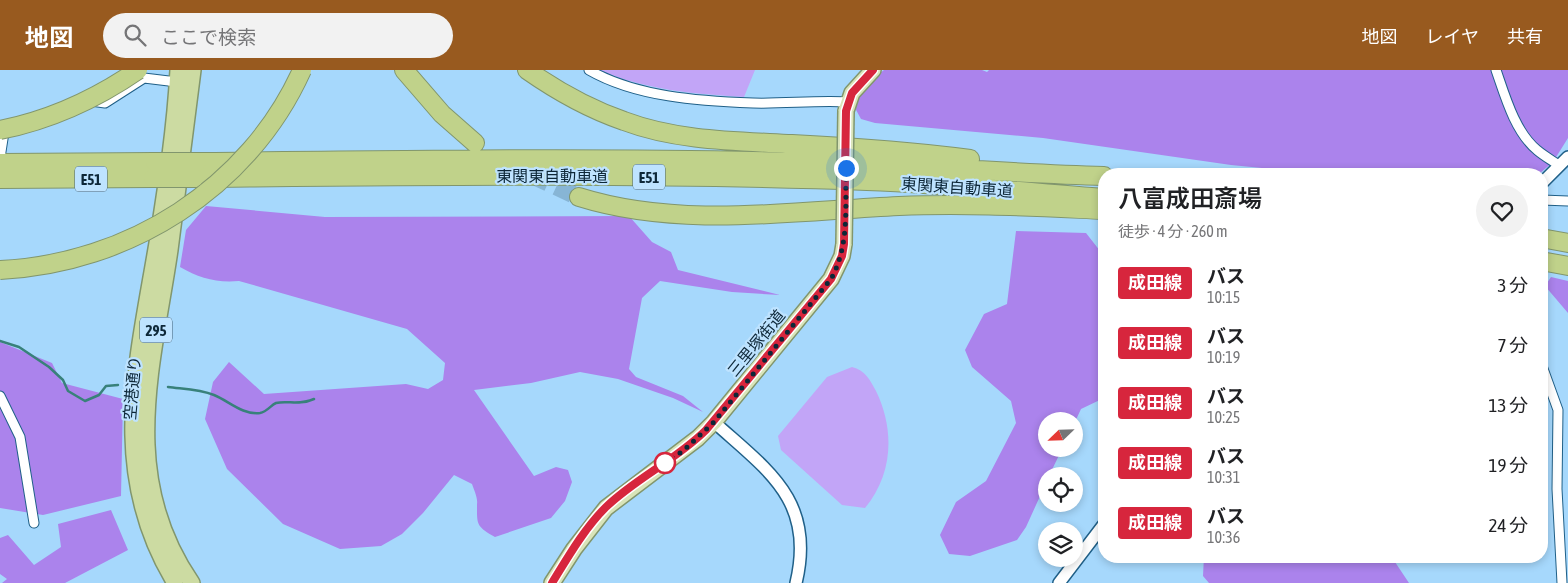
<!DOCTYPE html>
<html lang="ja">
<meta charset="utf-8">
<style>
:root{--surface:#fff;--page:#f2f2f2;--text:#202124;--muted:#757577;--accent:#985a1f}
body{margin:0;font-family:"Asap Condensed","Noto Sans JP",sans-serif;background:var(--page);color:var(--text);height:100vh;display:flex;flex-direction:column;font-size:19px;white-space:nowrap}
*{box-sizing:border-box;margin:0}
p{font-size:16px;color:var(--muted)}
.icon{flex:none;width:28px;height:28px;fill:none;stroke:currentColor;stroke-width:2;stroke-linecap:round;stroke-linejoin:round}
.map{position:relative;flex:1;overflow:hidden}
.drawer{position:absolute;left:1098px;top:98px;width:450px;height:395px;display:flex;flex-direction:column;background:var(--surface);border-radius:20px;box-shadow:0 2px 8px #0003}
.drawer>*{flex:none}
.badge{padding:0 10px;border-radius:4px;font-size:18px;line-height:32px}
.needle{width:32px;rotate:247deg}
.fabs{position:absolute;left:1038px;top:342px;display:grid;gap:10px}
.fabs a{display:grid;place-items:center;width:45px;height:45px;border-radius:50%;background:var(--surface);box-shadow:0 2px 8px #0003;font-size:25px}
.you{position:absolute;width:25px;height:25px;margin:-12px;border:4px solid #fff;border-radius:50%;background:#1a73e8;box-shadow:0 0 0 8px #1a73e833}
.map>.badge{position:absolute;translate:-50% -50%;box-shadow:0 0 0 2px #fff}
.round{display:grid;place-items:center;flex:none;width:52px;height:52px;border-radius:26px;background:var(--page)}
.overview{display:flex;align-items:center;justify-content:space-between;height:85px;padding:0 20px}
h1{font-size:24px;font-weight:600;line-height:38px}
ul{padding:0;list-style:none}
li{display:flex;align-items:center;gap:15px;height:60px;padding:0 20px}
li div{flex:1}
li b{display:block;font-size:19px}
li em{font-style:normal}
li .badge{min-width:55px;font-weight:700;text-align:center}
header{display:flex;align-items:center;gap:30px;box-sizing:border-box;height:70px;padding:0 25px;background:var(--accent);color:#fff}
header strong{font-size:24px}
nav{display:flex;gap:28px;margin-inline-start:auto;font-size:18px}
.search{width:350px;height:45px;background:var(--page);display:flex;align-items:center;gap:12px;box-sizing:border-box;padding:0 18px;border-radius:28px;color:var(--muted);font-size:19px}
.map>svg:first-child{display:block}
.green{fill:#c2a5f7}
.forest{fill:#ab83ec}
.lines{fill:none;stroke-linecap:round;stroke-linejoin:round}
.stream{stroke:#38817a;stroke-width:2.5}
.motorway-tunnel{stroke:#87b5d5;stroke-width:18;stroke-dasharray:18 9;stroke-linecap:butt}
.minor-casing{stroke:#206088;stroke-width:11}
.tertiary-casing{stroke:#206088;stroke-width:14}
.primary-casing{stroke:#81966d;stroke-width:18}
.trunk-casing{stroke:#81966d;stroke-width:18}
.motorway-casing{stroke:#81966d;stroke-width:20}
.minor{stroke:#fff;stroke-width:9}
.tertiary{stroke:#fff;stroke-width:11}
.primary{stroke:#d9e4b9;stroke-width:15}
.trunk{stroke:#ccdba2;stroke-width:15}
.motorway{stroke:#c0d28a;stroke-width:18}
.primary-bridge-casing{stroke:#81966d;stroke-width:18;stroke-linecap:butt}
.motorway-bridge-casing{stroke:#81966d;stroke-width:20;stroke-linecap:butt}
.primary-bridge{stroke:#d9e4b9;stroke-width:15}
.motorway-bridge{stroke:#c0d28a;stroke-width:18}
.line-casing{stroke:#fff;stroke-width:11}
.line{stroke:#d7263d;stroke-width:8}
.walk{stroke:#0d2738;stroke-width:5;stroke-dasharray:0 9}
.stop-dot{fill:#fff;stroke:#d7263d;stroke-width:2.5}
.labels{text-anchor:middle;dominant-baseline:central;stroke-width:4.5;stroke-linejoin:round;paint-order:stroke}
.shield{fill:#bee3ff;stroke:#425f74;stroke-width:1}
.shield-label{font-size:15px;font-weight:bold;fill:#0d2738}
.street-label{font-size:16px;fill:#0d2738;stroke:#bee3ff}
</style>
<header>
<strong>地図</strong>
<div class="search"><svg class="icon" aria-label="search" viewBox="0 0 24 24"><circle cx="10" cy="10" r="6"/><path d="M15 15l6 6"/></svg>ここで検索</div>
<nav><a>地図</a><a>レイヤ</a><a>共有</a></nav>
</header>
<div class="map">
<svg width="1568" height="513" viewBox="0 0 1568 513">
<rect width="100%" height="100%" fill="#a6d8fc"/>
<path class="green" d="M599 0H755L744 27C694 24 646 20 599 0Z
M852 297C865 300 870 310 876 321 895 360 893 404 865 438L842 435 781 380 778 366 827 307Z"/>
<path class="forest" d="M884 0H982L987 2 989 0H1568V68L1553 92 1539 104H1326L1231 95 1043 68 875 53 861 49 855 38C861 20 869 11 884 0Z
M206 136 325 147 629 146 652 172 671 182 678 200 780 225 732 222 660 211 642 228 629 299 636 307 683 326 703 342 673 328 618 309 580 302 531 313 474 320 534 406 556 397 568 400 572 412 565 431 551 448 495 467C476 456 477 455 477 434 478 428 474 420 472 414L454 405 423 443 402 464 381 476 340 479 283 454 227 399 205 349 213 312 229 292 264 324 406 314 428 319 443 310 445 293 407 259 239 211C216 213 199 208 180 197L186 160Z
M1016 161 1086 163 1104 186V328L1081 339 1074 354V351H1046V379H1062L1049 406H1046V413L1026 457 1017 470 970 486 949 484 940 465 956 432 986 411 1016 353 1011 331 972 297 965 280 984 244 1007 234Z
M1551 207 1568 211V243L1545 216Z
M0 272 52 293 62 313 123 329 121 426 43 445 0 438Z
M111 440 128 480 65 513H2L7 509 0 504V468L8 465 34 495 61 477 58 454Z
M1204 486H1391L1409 513H1209L1203 506Z"/>
<g class="lines">
<path class="stream" d="M0 271 19 277 49 297 63 310 68 321 85 331 99 325 106 316 118 315
M168 317C183 319 199 319 214 325 229 331 242 345 260 343 267 342 271 335 276 333 288 330 298 336 314 329"/>
<path class="motorway-tunnel" d="M532 105 579 127"/>
<defs>
<path id="minor" d="M589 0C636 27 699 31 753 33 784 34 817 30 848 32
M1496 0C1505 26 1515 62 1537 80 1544 86 1553 91 1560 96
M91 31 105 33 144 8 177 12
M0 88 5 56
M1542 130 1568 131
M1541 293 1558 340 1557 419 1562 513
M0 326 20 367 34 453"/>
<path id="tertiary" d="M1541 114 1568 87
M714 352C767 400 816 430 796 513
M1059 513 1104 454"/>
<path id="primary" d="M846 41 852 23 873 0
M552 513 574 479 606 438 698 368 714 352 831 209 842 186 844 174"/>
<path id="trunk" d="M175 513C107 402 137 293 157 173 166 116 175 58 178 0
M192 513C118 406 153 296 170 180 178 120 185 60 193 0"/>
<path id="motorway" d="M404 0 442 44 475 73
M527 0C557 21 589 39 624 51 677 71 736 71 792 74 852 77 911 81 970 89
M197 92C398 90 598 87 799 92 901 94 1002 103 1104 106
M0 93 155 92
M194 108C418 106 643 103 867 111 946 114 1025 122 1104 128
M0 109 153 108
M579 127C681 159 794 141 899 136 967 133 1036 137 1104 140
M1541 168 1568 173
M1541 191 1568 196"/>
</defs>
<use href="#minor" class="minor-casing"/>
<use href="#tertiary" class="tertiary-casing"/>
<use href="#primary" class="primary-casing"/>
<use href="#trunk" class="trunk-casing"/>
<use href="#motorway" class="motorway-casing"/>
<use href="#minor" class="minor"/>
<use href="#tertiary" class="tertiary"/>
<use href="#primary" class="primary"/>
<use href="#trunk" class="trunk"/>
<use href="#motorway" class="motorway"/>
<defs>
<path id="primary-bridge" d="M844 174 846 41"/>
<path id="motorway-bridge" d="M0 60C50 50 96 29 138 0
M155 92H197
M153 108H194
M0 200C128 194 249 118 302 0"/>
</defs>
<use href="#primary-bridge" class="primary-bridge-casing"/>
<use href="#motorway-bridge" class="motorway-bridge-casing"/>
<use href="#primary-bridge" class="primary-bridge"/>
<use href="#motorway-bridge" class="motorway-bridge"/>
</g>
<g class="lines">
<defs>
<path id="line" d="M552 513C568 487 584 459 606 437 636 408 676 390 706 360L831 209 842 186 844 174 846 41 852 23 873 0"/>
</defs>
<use href="#line" class="line-casing"/>
<use href="#line" class="line"/>
<path class="walk" d="M665 393 683 381 714 352 831 209C850 175 845 136 846 98"/>
</g>
<circle class="stop-dot" cx="665" cy="393" r="10"/>
<g class="labels">
<g class="shield">
<rect x="633" y="94.5" width="32" height="25" rx="4"/>
<rect x="75" y="96.5" width="32" height="25" rx="4"/>
<rect x="140" y="247.5" width="32" height="25" rx="4"/>
</g>
<g class="shield-label">
<text x="649" y="107">E51</text>
<text x="91" y="109">E51</text>
<text x="156" y="260">295</text>
</g>
<g class="street-label">
<text x="552" y="106">東関東自動車道</text>
<text transform="translate(957 117) rotate(4)">東関東自動車道</text>
<text transform="translate(756 273) rotate(-51)">三里塚街道</text>
<text transform="translate(132 318) rotate(-85)">空港通り</text>
</g>
</g>
</svg>
<div class="fabs">
<a><svg class="needle" viewBox="-14 -14 28 28"><path d="M0-13l5 13h-10z" fill="#e53935"/><path d="M0 13l5-13h-10z" fill="#757577"/></svg></a>
<a><svg class="icon" aria-label="locate" viewBox="0 0 24 24"><circle cx="12" cy="12" r="6"/><path d="M12 2v4M12 18v4M2 12h4M18 12h4"/></svg></a>
<a><svg class="icon" aria-label="layers" viewBox="0 0 24 24"><path d="M12 4l9 5-9 5-9-5zM3 14l9 5 9-5"/></svg></a>
</div>
<div class="you" style="left:846px;top:98px"></div>
<section class="drawer">
<div class="overview"><div><h1>八富成田斎場</h1><p>徒歩 · 4 分 · 260 m</p></div><a class="round"><svg class="icon" aria-label="heart" viewBox="0 0 24 24"><path d="M12 20l-8-8c-3-5 5-10 8-4 3-6 11-1 8 4z"/></svg></a></div>
<ul>
<li><span class="badge" style="background:#d7263d;color:#fff">成田線</span><div><b>バス</b><p>10:15</p></div><em>3 分</em></li>
<li><span class="badge" style="background:#d7263d;color:#fff">成田線</span><div><b>バス</b><p>10:19</p></div><em>7 分</em></li>
<li><span class="badge" style="background:#d7263d;color:#fff">成田線</span><div><b>バス</b><p>10:25</p></div><em>13 分</em></li>
<li><span class="badge" style="background:#d7263d;color:#fff">成田線</span><div><b>バス</b><p>10:31</p></div><em>19 分</em></li>
<li><span class="badge" style="background:#d7263d;color:#fff">成田線</span><div><b>バス</b><p>10:36</p></div><em>24 分</em></li>
</ul>
</section>
</div>
